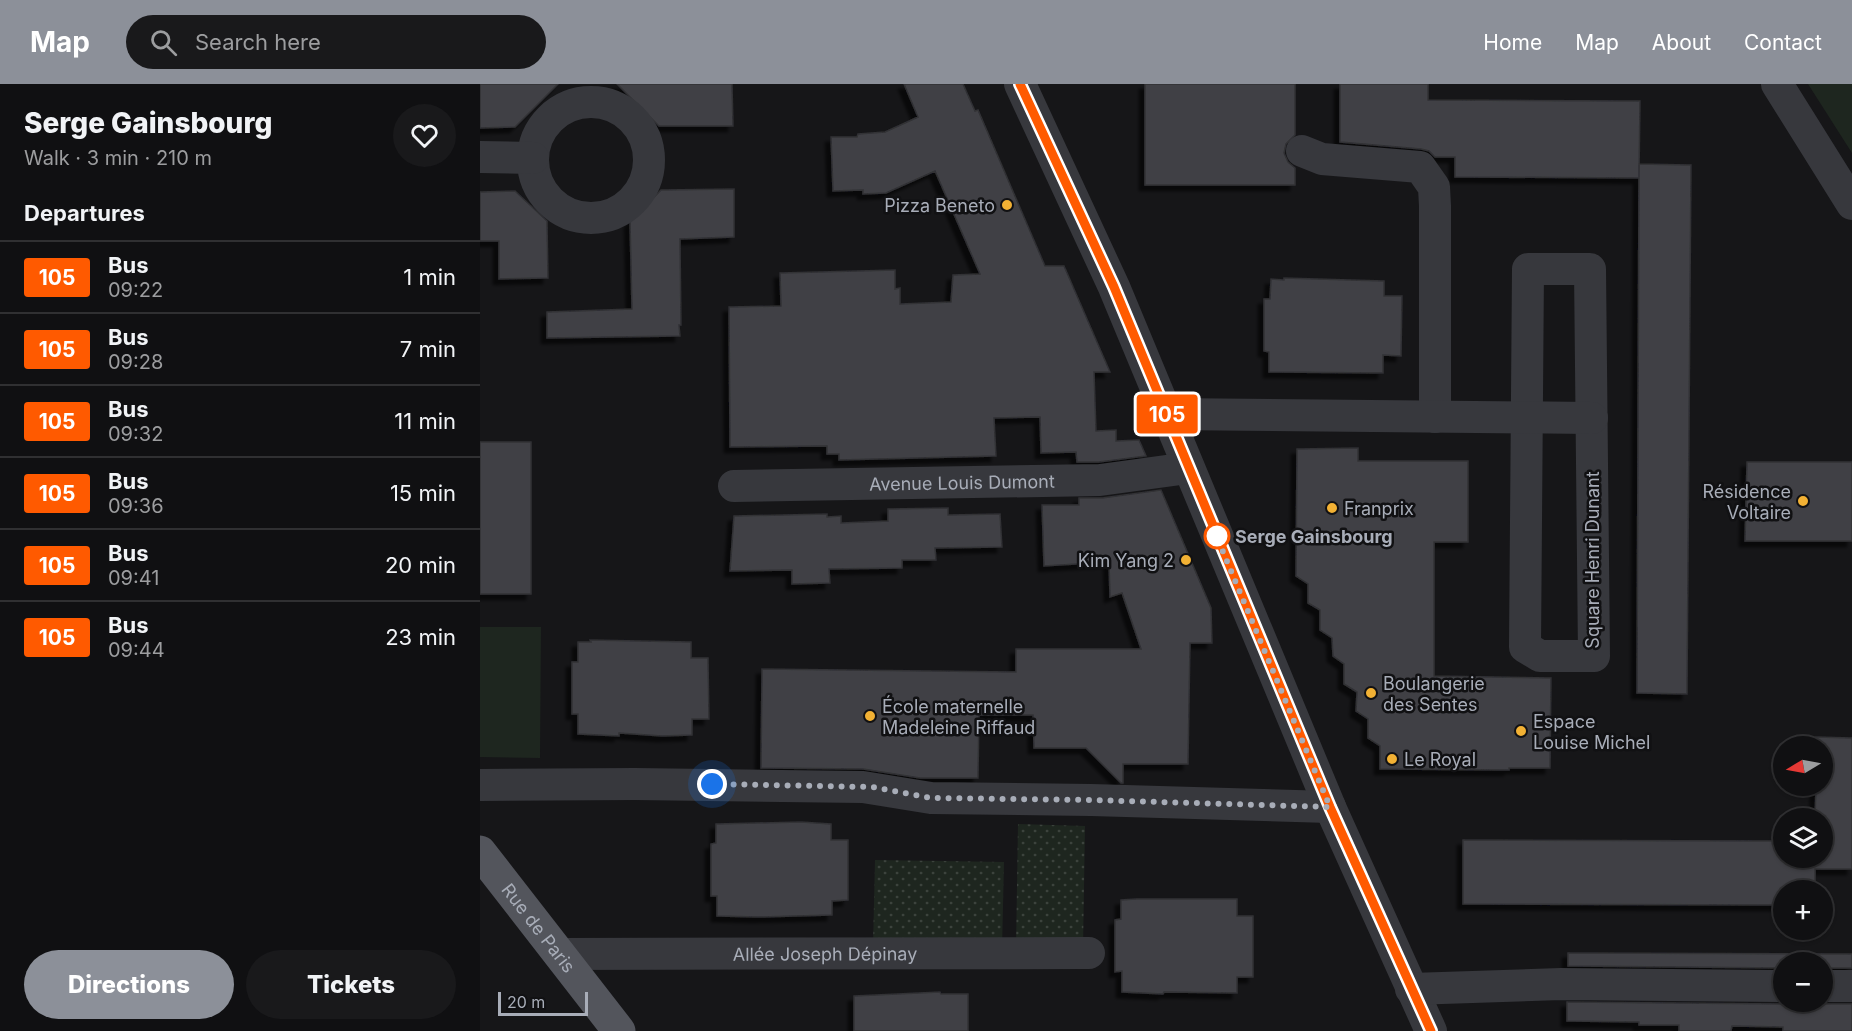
<!DOCTYPE html>
<meta charset="utf-8">
<style>
:root{--surface:#101012;--page:#19191b;--text:#f1f3f6;--muted:#9c9d9f;--line:#303032;--accent:#8c9099}
body{margin:0;font-family:Inter,sans-serif;background:var(--page);color:var(--text);height:100vh;display:flex;flex-direction:column;font-size:22px;white-space:nowrap}
*{box-sizing:border-box;margin:0}
p{font-size:20px;color:var(--muted)}
.icon{flex:none;width:33px;height:33px;fill:none;stroke:currentColor;stroke-width:2;stroke-linecap:round;stroke-linejoin:round}
.map{position:relative;flex:1;overflow:hidden}
.details{display:flex;flex-direction:column;background:var(--surface);width:480px}
.details>*{flex:none}
.badge{padding:0 12px;border-radius:4px;font-size:21px;line-height:39px}
.needle{width:39px;rotate:260deg}
.controls{position:absolute;left:1293px;top:652px;display:grid;gap:12px}
.controls a{display:grid;place-items:center;width:60px;height:60px;border-radius:50%;background:var(--surface);box-shadow:0 2px 4px #0004,0 0 0 2px var(--line);font-size:30px}
.scale{position:absolute;left:18px;bottom:15px;width:90px;box-sizing:border-box;padding-left:6px;border:3px solid #a8adb8;border-top:0;font-size:16px;line-height:21px;white-space:nowrap;color:#a8adb8;-webkit-text-stroke:4px #111113;paint-order:stroke}
.you{position:absolute;width:30px;height:30px;margin:-15px;border:4px solid #fff;border-radius:50%;background:#1a73e8;box-shadow:0 0 0 9px #1a73e833}
.map>.badge{position:absolute;translate:-50% -50%;box-shadow:0 0 0 3px #fff}
h2{padding:0 24px;font-size:22px;line-height:54px}
.round{display:grid;place-items:center;flex:none;width:63px;height:63px;border-radius:32px;background:var(--page)}
.overview{display:flex;align-items:center;justify-content:space-between;height:102px;padding:0 24px}
h1{font-size:28px;font-weight:800;line-height:45px}
.action{display:flex;gap:12px;margin-top:auto;padding:12px 24px}
.action a{flex:1;height:69px;border-radius:36px;background:var(--accent);color:#fff;font-size:24px;font-weight:800;line-height:69px;text-align:center}
.action a+a{background:var(--page);color:var(--text)}
ul{padding:0;list-style:none}
li{display:flex;align-items:center;gap:18px;height:72px;padding:0 24px;border-top:2px solid var(--line)}
li div{flex:1}
li b{display:block;font-size:22px}
li em{font-style:normal}
li .badge{min-width:66px;font-weight:700;text-align:center}
header{display:flex;align-items:center;gap:36px;box-sizing:border-box;height:84px;padding:0 30px;background:var(--accent);color:#fff}
header strong{font-size:28px}
nav{display:flex;gap:33px;margin-inline-start:auto;font-size:21px}
.search{width:420px;height:54px;background:var(--page);display:flex;align-items:center;gap:15px;box-sizing:border-box;padding:0 21px;border-radius:33px;color:var(--muted);font-size:22px}
main{display:flex;flex:1;min-height:0}
.map>svg:first-child{display:block}
.grass{fill:url(#grass-dots)}
.pitch{fill:#1e261f}
.building{fill:#404145;stroke:#303034;stroke-width:1.5;filter:url(#shadow)}
.lines{fill:none;stroke-linecap:round;stroke-linejoin:round}
.minor{stroke:#37383d;stroke-width:32}
.major{stroke:#53555c;stroke-width:33}
.line-casing{stroke:#fff;stroke-width:14}
.line{stroke:#ff5a00;stroke-width:9}
.walk{stroke:#a8adb8;stroke-width:6;stroke-dasharray:0 10.8}
.poi-dot{fill:#f2b134;stroke:#111113;stroke-width:2}
.stop-dot{fill:#fff;stroke:#ff5a00;stroke-width:3}
.labels{text-anchor:middle;dominant-baseline:central;stroke-width:5;stroke-linejoin:round;paint-order:stroke}
.poi-label{font-size:18px;fill:#a8adb8;stroke:#111113;text-anchor:start}
.street-label{font-size:18px;fill:#a8adb8;stroke:#111113}
.stop-label{font-size:18px;font-weight:bold;fill:#a8adb8;stroke:#111113;text-anchor:start}
</style>
<header>
<strong>Map</strong>
<div class="search"><svg class="icon" aria-label="search" viewBox="0 0 24 24"><circle cx="10" cy="10" r="6"/><path d="M15 15l6 6"/></svg>Search here</div>
<nav><a>Home</a><a>Map</a><a>About</a><a>Contact</a></nav>
</header>
<main>
<section class="details">
<div class="overview"><div><h1>Serge Gainsbourg</h1><p>Walk · 3 min · 210 m</p></div><a class="round"><svg class="icon" aria-label="heart" viewBox="0 0 24 24"><path d="M12 20l-8-8c-3-5 5-10 8-4 3-6 11-1 8 4z"/></svg></a></div>
<h2>Departures</h2>
<ul>
<li><span class="badge" style="background:#ff5a00;color:#fff">105</span><div><b>Bus</b><p>09:22</p></div><em>1 min</em></li>
<li><span class="badge" style="background:#ff5a00;color:#fff">105</span><div><b>Bus</b><p>09:28</p></div><em>7 min</em></li>
<li><span class="badge" style="background:#ff5a00;color:#fff">105</span><div><b>Bus</b><p>09:32</p></div><em>11 min</em></li>
<li><span class="badge" style="background:#ff5a00;color:#fff">105</span><div><b>Bus</b><p>09:36</p></div><em>15 min</em></li>
<li><span class="badge" style="background:#ff5a00;color:#fff">105</span><div><b>Bus</b><p>09:41</p></div><em>20 min</em></li>
<li><span class="badge" style="background:#ff5a00;color:#fff">105</span><div><b>Bus</b><p>09:44</p></div><em>23 min</em></li>
</ul>
<div class="action"><a>Directions</a><a>Tickets</a></div>
</section>
<div class="map">
<svg width="1372" height="947" viewBox="0 0 1372 947">
<defs>
<pattern id="grass-dots" width="8" height="8" patternUnits="userSpaceOnUse" patternTransform="scale(1.5)"><rect width="8" height="8" fill="#1e261f"/><path d="M2 2h.1M6 6h.1" fill="none" stroke="#3c433d" stroke-width="1.8" stroke-linecap="round"/></pattern>
<filter id="shadow"><feDropShadow dx="-5.5" dy="5.5" stdDeviation="1.5" flood-color="#0009"/></filter>
</defs>
<rect width="100%" height="100%" fill="#161618"/>
<path class="grass" d="M538 740 605 742 603 864H536Z
M395 776 524 778 522 865 393 863Z"/>
<path class="pitch" d="M1328 0H1372V69Z
M0 543H61L60 674 0 673Z"/>
<path class="building" d="M0 0H78L35 43 0 44Z
M137 0H252L253 42H179Z
M424 0H483L495 27 498 26 565 182H584L630 288H614L616 347 636 346V357L659 356 666 372 619 378H597L596 368 561 369 560 333 514 334 516 372 359 376V370H347V362L250 363 249 223 301 222 300 189 415 186V205L420 204V220L471 218 473 191 500 190 455 87 406 109 383 110V106L353 107 351 53H377L378 50 405 48 438 33Z
M665 0H815V51L806 60 804 69 808 78 815 84V101H665Z
M860 0H948V16L1160 17 1159 94 975 93V73H955L949 67 941 65 860 58Z
M1159 80 1211 81 1207 610 1157 609Z
M254 105V153L200 155 201 241H199L200 252 67 254V228L152 225 150 138 181 106Z
M35 107 67 137 68 194 19 195V157H0V108Z
M804 194 904 197V212H922L921 272 903 271V289L789 288V268L784 267V215H790L791 195 804 196Z
M0 358H51V510H0Z
M878 364V377H988V458H954V592L1071 594 1070 684H1029V686L900 685V662L888 654V635L876 627 877 608 864 600V580L853 572 852 554 840 546V526L828 519V500L816 492 817 365Z
M1267 378H1372V457H1265Z
M681 406 731 524 732 559H710L708 680H643V699H641L606 664H554L553 631H499L498 694H440L383 685 281 684 282 585 536 588V565H661L642 509 630 513 629 478 564 482 562 421H599V414H622Z
M468 424V431L520 430 522 463 455 464 456 476H422V484L349 485 350 499 312 500V486L250 487 254 432 347 430V433L361 432V439L408 437V425Z
M110 556 211 558V574H228L229 635H212V651L182 652 139 649V652L98 650V630H92V578H98V558H111Z
M1336 653 1372 654V785H1335V807H1304V821L983 820V756L1304 757V774H1342V735H1335L1336 702H1342V663H1336Z
M321 738 351 740V756H368V816L352 817V831L278 833 237 832V812H231V760L236 759V740Z
M656 815H757V832H773V893H757V909L684 908 683 910 642 908V887L635 888V836L641 835V816Z
M1088 869 1372 870V884H1342V879H1304V884L1088 882Z
M460 908 461 910H488V947H374V912Z
M1087 918 1304 920 1334 918 1342 920H1372V947H1303V943L1252 942 1251 947H1199V941H1159V938L1087 937Z"/>
<g class="lines">
<g class="minor">
<path d="M540 0 634 203 850 723 951 947"/>
<path d="M1297 0 1372 120"/>
<circle cx="111" cy="76" r="58"/>
<path d="M822 67 842 75 940 83 954 103 955 122V333"/>
<path d="M0 73 53 74"/>
<path d="M1048 185H1110L1114 572H1060L1045 563Z"/>
<path d="M688 330 1112 334"/>
<path id="s1" d="M254 402 620 396 708 384"/>
<path d="M0 701 155 700 383 703 451 714 611 716 850 723"/>
<path id="s2" d="M79 870 609 869"/>
<path d="M1342 902H1372"/>
<path d="M931 905 1081 900 1304 902"/>
</g>
<path class="major" id="s3" d="M0 768 139 947"/>
</g>
<g class="lines">
<defs>
<path id="line" d="M540 0 634 203 850 723 951 947"/>
</defs>
<use href="#line" class="line-casing"/>
<use href="#line" class="line"/>
<path class="walk" d="M232 700 392 703 451 714 611 716 850 723 733 444 737 452"/>
</g>
<g class="poi-dot">
<circle cx="527" cy="121" r="6"/>
<circle cx="1323" cy="417" r="6"/>
<circle cx="852" cy="424" r="6"/>
<circle cx="706" cy="476" r="6"/>
<circle cx="891" cy="609" r="6"/>
<circle cx="390" cy="632" r="6"/>
<circle cx="1041" cy="647" r="6"/>
<circle cx="912" cy="675" r="6"/>
</g>
<circle class="stop-dot" cx="737" cy="452" r="12"/>
<g class="labels">
<g class="poi-label">
<text x="515" y="121" text-anchor="end">Pizza Beneto</text>
<text x="1311" y="407" text-anchor="end">Résidence<tspan x="1311" dy="21">Voltaire</tspan></text>
<text x="864" y="424">Franprix</text>
<text x="694" y="476" text-anchor="end">Kim Yang 2</text>
<text x="903" y="599">Boulangerie<tspan x="903" dy="21">des Sentes</tspan></text>
<text x="402" y="622">École maternelle<tspan x="402" dy="21">Madeleine Riffaud</tspan></text>
<text x="1053" y="637">Espace<tspan x="1053" dy="21">Louise Michel</tspan></text>
<text x="924" y="675">Le Royal</text>
</g>
<g class="street-label">
<text stroke="none"><textPath href="#s1" startOffset="228">Avenue Louis Dumont</textPath></text>
<text transform="translate(1112 476) rotate(-90)">Square Henri Dunant</text>
<text stroke="none"><textPath href="#s3" startOffset="96">Rue de Paris</textPath></text>
<text stroke="none"><textPath href="#s2" startOffset="266">Allée Joseph Dépinay</textPath></text>
</g>
<g class="stop-label">
<text x="755" y="452">Serge Gainsbourg</text>
</g>
</g>
</svg>
<div class="controls">
<a><svg class="needle" viewBox="-14 -14 28 28"><path d="M0-13l5 13h-10z" fill="#e53935"/><path d="M0 13l5-13h-10z" fill="#9c9d9f"/></svg></a>
<a><svg class="icon" aria-label="layers" viewBox="0 0 24 24"><path d="M12 4l9 5-9 5-9-5zM3 14l9 5 9-5"/></svg></a>
<a>+</a>
<a>−</a>
</div>
<div class="scale">20 m</div>
<div class="you" style="left:232px;top:700px"></div>
<b class="badge" style="left:687px;top:330px;background:#ff5a00;color:#fff">105</b>
</div>
</main>
